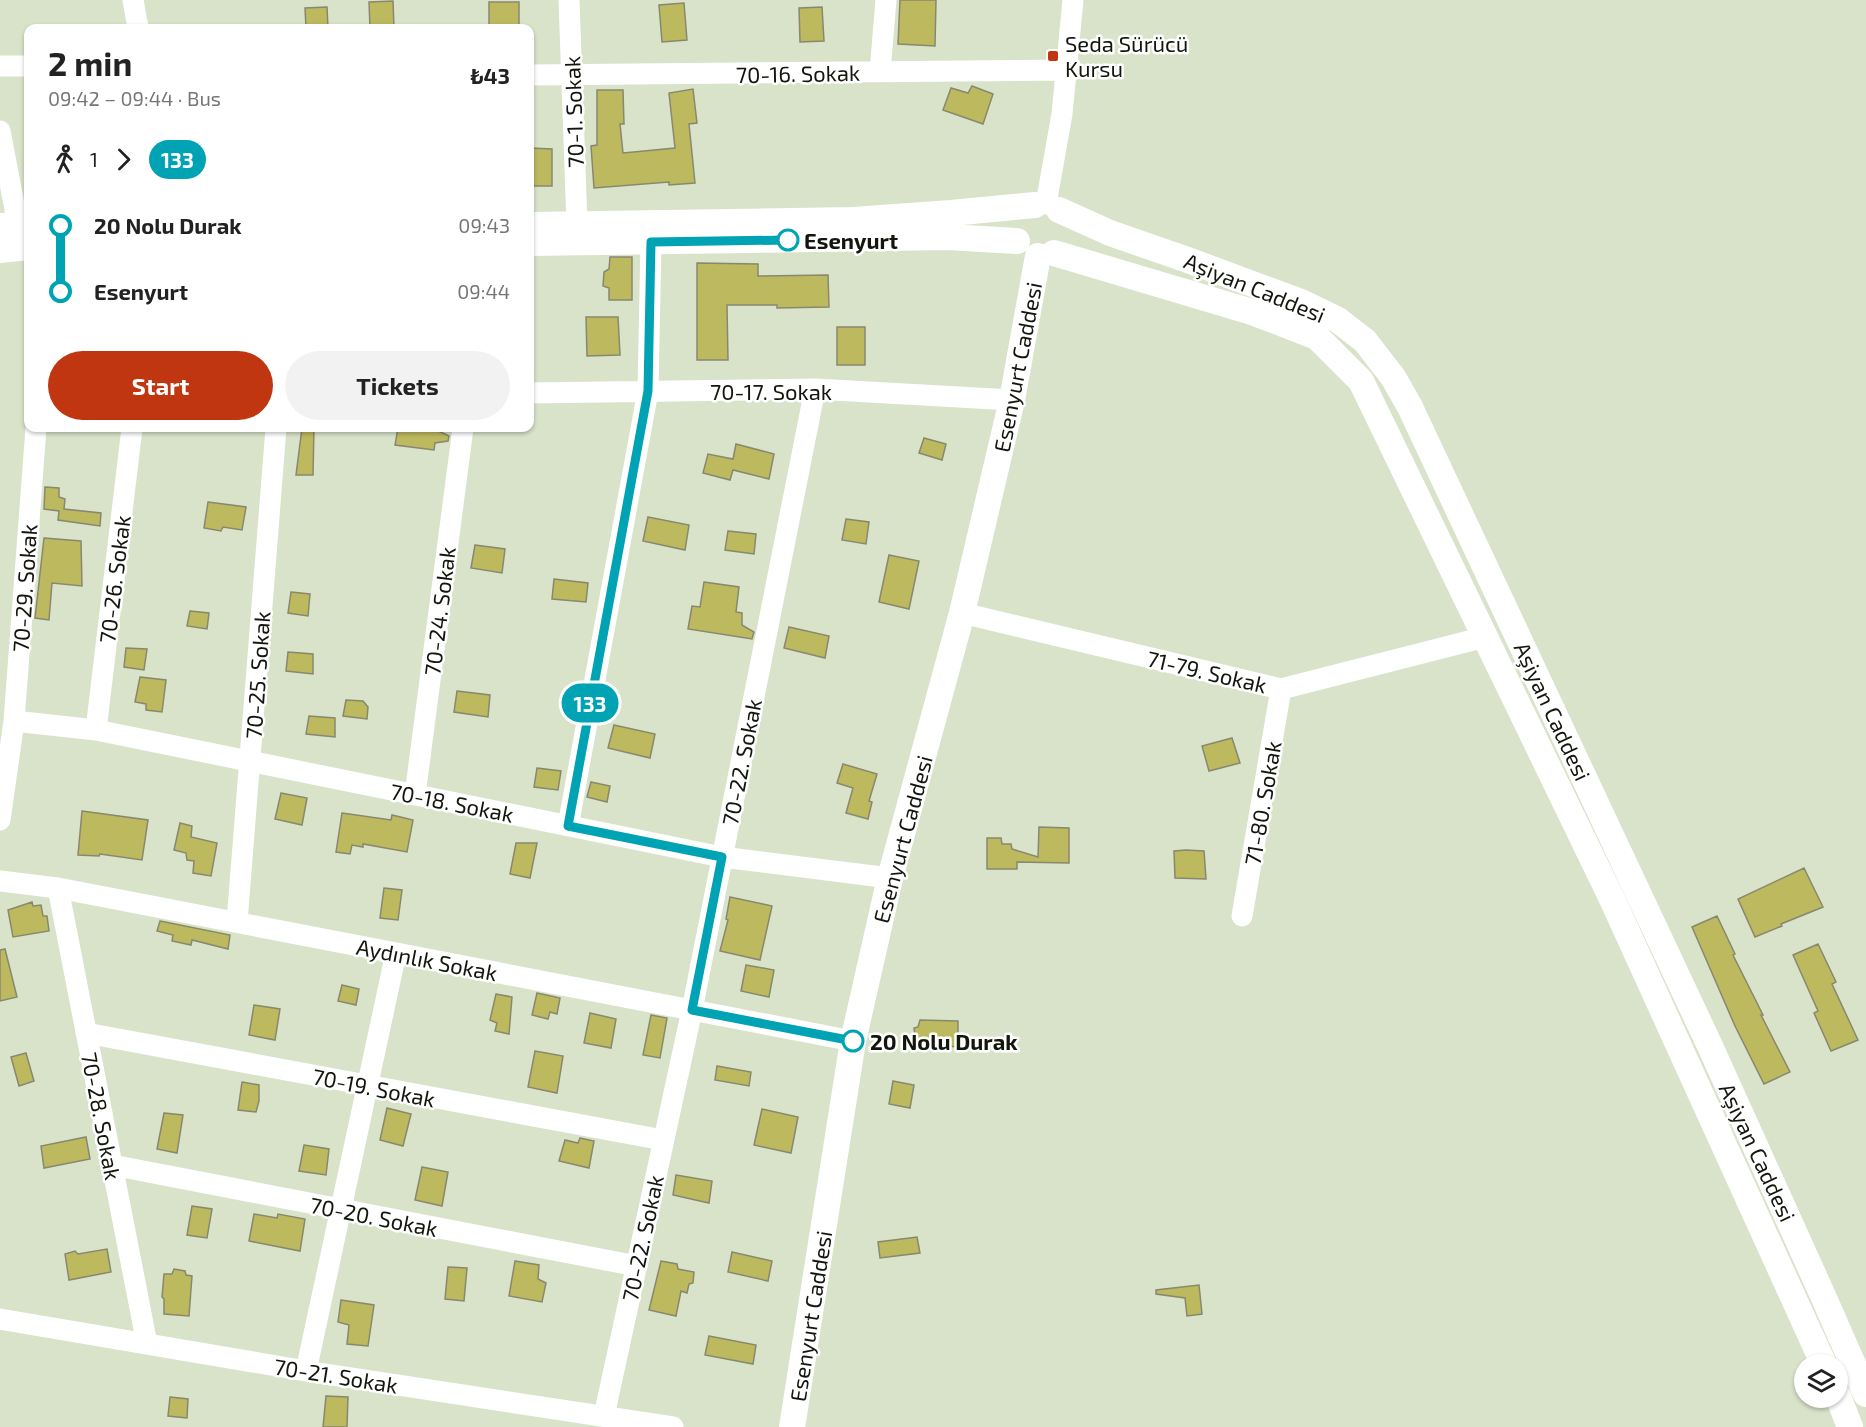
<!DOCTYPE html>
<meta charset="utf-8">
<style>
:root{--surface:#fff;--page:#f2f2f2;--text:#222;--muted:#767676;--accent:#c03611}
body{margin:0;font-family:"Exo 2",sans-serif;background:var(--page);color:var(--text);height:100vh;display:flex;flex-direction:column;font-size:22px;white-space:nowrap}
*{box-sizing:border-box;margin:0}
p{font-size:20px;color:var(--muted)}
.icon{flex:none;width:33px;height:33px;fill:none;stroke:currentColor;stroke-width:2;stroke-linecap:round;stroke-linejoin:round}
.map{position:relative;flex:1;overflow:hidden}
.sheet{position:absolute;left:24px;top:24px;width:510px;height:408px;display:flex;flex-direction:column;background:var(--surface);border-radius:12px;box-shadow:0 2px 4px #0004}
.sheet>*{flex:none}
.badge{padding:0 12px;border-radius:20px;font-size:21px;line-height:39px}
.buttons{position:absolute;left:1794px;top:1354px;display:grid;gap:12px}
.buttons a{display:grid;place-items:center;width:54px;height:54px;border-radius:50%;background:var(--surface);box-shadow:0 2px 4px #0004;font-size:30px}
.map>.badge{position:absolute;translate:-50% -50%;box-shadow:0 0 0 3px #fff}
.legs{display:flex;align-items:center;gap:9px;height:66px;padding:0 24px;font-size:20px}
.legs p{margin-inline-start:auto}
.summary{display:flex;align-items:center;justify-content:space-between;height:102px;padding:0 24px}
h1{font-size:33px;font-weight:700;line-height:45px}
.primary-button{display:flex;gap:12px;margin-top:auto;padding:12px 24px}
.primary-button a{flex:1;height:69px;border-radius:36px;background:var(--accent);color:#fff;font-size:24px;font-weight:700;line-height:69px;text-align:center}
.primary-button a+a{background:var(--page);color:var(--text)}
ul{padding:0 24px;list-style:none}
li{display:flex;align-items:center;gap:21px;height:66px;font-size:22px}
li i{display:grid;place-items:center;width:9px;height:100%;margin:0 8px;background:currentColor}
li i::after{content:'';width:15px;height:15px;margin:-8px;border:4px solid;border-radius:50%;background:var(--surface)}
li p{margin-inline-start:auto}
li:first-child i{background:linear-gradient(#0000 50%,currentColor 0)}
li:last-child i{background:linear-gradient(currentColor 50%,#0000 0)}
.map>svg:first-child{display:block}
.building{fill:#bcb95f;stroke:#88886f;stroke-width:1.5}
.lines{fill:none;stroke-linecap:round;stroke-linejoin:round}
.minor{stroke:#fff;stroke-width:21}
.tertiary{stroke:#fff;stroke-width:26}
.line-1-casing{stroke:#fff;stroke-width:14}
.line-1{stroke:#00a3b4;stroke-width:9}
.poi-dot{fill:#c03611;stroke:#fff;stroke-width:2}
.stop-1-dot{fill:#fff;stroke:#00a3b4;stroke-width:3}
.labels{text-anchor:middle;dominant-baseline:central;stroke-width:5;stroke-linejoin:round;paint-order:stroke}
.poi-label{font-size:22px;fill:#12160d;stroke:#fff;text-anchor:start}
.street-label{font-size:22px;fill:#12160d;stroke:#fff}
.stop-label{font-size:22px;font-weight:bold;fill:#12160d;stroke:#fff;text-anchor:start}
</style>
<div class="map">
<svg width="1866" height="1427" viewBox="0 0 1866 1427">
<rect width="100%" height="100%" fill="#d9e3ca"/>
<path class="building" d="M900 0H936L935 46 898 44Z
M393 1 394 28H370L369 2Z
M489 2H519V28H489Z
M684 3 687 40 662 42 659 5Z
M327 7 328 28H306L305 8Z
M822 7 824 41 800 42 799 8Z
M972 86 993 94 983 124 943 110 951 88 968 93Z
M693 89 697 123 689 124 695 183 669 185V182L594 188 591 146 597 145V90H623L624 124H620L623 153 675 148 669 93Z
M530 148 552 149V186H530Z
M610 257H632V300H609V288L603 286 604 272 609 269Z
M697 263 758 264V276L828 275 829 307 777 308V305H727L728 360H697Z
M586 317H618L620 355 587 356Z
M837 327H865V365H837Z
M302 428H314L313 475H296Z
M398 428H432L449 436 448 441 435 443 434 450 395 445Z
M924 438 946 444 942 460 919 453Z
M736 444 774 454 769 479 733 470 730 480 703 473 708 454 733 459Z
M45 487 59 488V497L65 499 64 509 101 513 100 526 58 520 59 511 44 509Z
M208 502 246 507 242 530 223 527 221 531 204 528Z
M648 517 689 525 685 550 643 541Z
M846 519 869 522 866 544 842 540Z
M728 531 756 534 754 554 725 550Z
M44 538 81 541 82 586 52 583 49 620 35 618Z
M475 545 505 549 502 573 471 568Z
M889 555 919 561 909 609 879 602Z
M554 579 588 583 586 602 552 599Z
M704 582 739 587 736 612 742 613V625L754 632 752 639 688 629 692 606 700 607Z
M291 592 310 594 308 616 288 613Z
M190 611 209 613 207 629 187 626Z
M789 627 829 636 825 658 784 648Z
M126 648 147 649 144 670 124 667Z
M288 652 313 654V674L286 671Z
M140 677 166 680 162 712 146 710V704L135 702Z
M457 691 490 695 488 717 454 712Z
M346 700 363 701 368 707 367 719 343 716Z
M309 716 335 718V737L306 734Z
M614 725 655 734 650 758 608 748Z
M1232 738 1240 763 1209 771 1202 746Z
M843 764 877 774 869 801 872 802 868 819 846 813 853 788 837 783Z
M537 768 561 771 558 790 534 787Z
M591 782 610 786 607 802 587 797Z
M281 793 307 798 302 825 275 819Z
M82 811 148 820 142 860 100 854 99 856 78 855Z
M342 813 391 820 392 815 413 820 407 852 363 844V847L352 845 350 854 336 852Z
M180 823 192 826 191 837 217 843 211 876 193 873 194 861 187 860 186 853 174 850Z
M1039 827 1069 828V863L1017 862V869H987V838H1001L1002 844H1011L1012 849 1038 857Z
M516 843H537L530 878 510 874Z
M1186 850 1204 851 1206 879 1175 878 1174 851Z
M1804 868 1823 907 1781 924 1782 926 1755 937 1738 899Z
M384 888 402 890 398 920 380 918Z
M730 897 772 906 760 960 720 951 728 920 726 919Z
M32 902 33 906 41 905 43 916H47L49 931 13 937 8 910Z
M1717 916 1735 954 1733 955 1763 1015H1761L1790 1072 1764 1084 1735 1026 1692 927Z
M160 921 230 935 228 949 192 940 191 945 172 941 173 935 157 931Z
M1818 944 1836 982 1832 984 1858 1040 1831 1051 1814 1013 1818 1011 1793 955Z
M5 949 17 997 0 1001V950Z
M746 965 774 970 769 997 741 991Z
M342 985 359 989 356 1005 338 1001Z
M537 993 560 998 557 1014 550 1012 548 1019 532 1015Z
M496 994 512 997 509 1034 495 1031 497 1023 490 1020Z
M254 1005 280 1009 275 1040 249 1035Z
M590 1013 616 1019 611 1048 584 1043Z
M651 1015 667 1018 660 1058 643 1055Z
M920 1020 958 1021V1047L916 1044 914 1028 918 1027Z
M535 1051 563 1056 557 1093 528 1087Z
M26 1053 34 1081 19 1086 11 1057Z
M717 1066 751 1072 749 1086 715 1080Z
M893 1081 914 1085 910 1108 889 1104Z
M242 1082 259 1085V1101L256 1112 238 1110Z
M387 1108 411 1114 403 1146 380 1140Z
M762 1109 798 1117 791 1153 754 1145Z
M164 1113 183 1115 177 1153 157 1149Z
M86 1137 90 1159 44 1168 41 1146Z
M580 1138 594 1141 589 1168 559 1161 565 1140 578 1143Z
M304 1145 329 1149 326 1175 299 1171Z
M422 1167 448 1172 442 1206 415 1200Z
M676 1175 712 1181 709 1203 673 1195Z
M192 1206 212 1209 207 1238 187 1235Z
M254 1214 277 1218 278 1214 305 1219 300 1251 249 1241Z
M917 1237 920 1253 880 1258 878 1242Z
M107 1249 111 1272 69 1280 65 1254 75 1251 78 1254Z
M732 1252 772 1261 768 1281 728 1272Z
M515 1261 539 1265 538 1279 546 1283 542 1302 509 1296Z
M661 1261 677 1264 678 1269 694 1272 693 1283 689 1284 687 1293 681 1291 676 1316 649 1310Z
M448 1267 467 1268 464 1301 445 1299Z
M174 1269 185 1271 186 1275 192 1276 189 1316 164 1314V1299L162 1297 164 1274H172Z
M1199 1285 1202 1314 1187 1316 1185 1298 1156 1294V1290Z
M341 1300 374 1305 368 1346 347 1344 349 1325 338 1322Z
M709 1336 756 1345 753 1364 705 1355Z
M326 1396 348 1397 347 1427H323Z
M170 1397 188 1399 187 1418 168 1416Z"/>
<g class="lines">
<path class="minor" d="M133 0 138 28
M569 0 577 225
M0 66H28
M880 72 886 0
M530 75 1066 70
M0 131 18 225
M1046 204 1062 114 1073 0
M530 393 815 389 1012 400
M962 613 1281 689 1485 637
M14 721 96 730 722 857 890 878
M96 730 132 428
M415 795 463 428
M0 820 14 721 36 428
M568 826 648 391 651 242
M0 881 58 888 853 1041
M58 888 147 1344
M1242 916 1281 689
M237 922 276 428
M86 1033 663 1140
M112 1165 637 1266
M0 1319 306 1371 673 1427
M306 1371 396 953
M604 1416 692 1010 815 389"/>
<path class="tertiary" d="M1059 210 1110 233 1185 259 1301 302 1338 320 1365 341 1393 377 1410 407 1710 1046 1824 1298 1866 1394
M530 225 853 220 951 213 1035 205
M0 226 28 225
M530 243 947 237 1017 241
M0 250 28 247
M1054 253 1252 312 1317 337 1361 381 1612 899 1824 1365
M1838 1396 1850 1427
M792 1427 853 1041 890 878 962 613 1012 400 1038 256"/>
</g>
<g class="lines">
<defs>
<path id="line-1" d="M788 240 651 242 648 391 568 826 722 857 692 1010 853 1041"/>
</defs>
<use href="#line-1" class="line-1-casing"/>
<use href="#line-1" class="line-1"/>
</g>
<rect class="poi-dot" x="1047" y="50" width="12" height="12" rx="3"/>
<g class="stop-1-dot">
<circle cx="788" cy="240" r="10"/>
<circle cx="853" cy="1041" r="10"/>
</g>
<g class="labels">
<g class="poi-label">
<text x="1065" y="43">Seda Sürücü<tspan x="1065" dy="25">Kursu</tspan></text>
</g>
<g class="street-label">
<text transform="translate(798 73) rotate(-1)">70-16. Sokak</text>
<text transform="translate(573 112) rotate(-92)">70-1. Sokak</text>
<text transform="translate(1255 287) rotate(22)">Aşiyan Caddesi</text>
<text transform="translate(1017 367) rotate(-79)">Esenyurt Caddesi</text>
<text x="771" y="391">70-17. Sokak</text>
<text transform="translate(114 579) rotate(-83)">70-26. Sokak</text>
<text transform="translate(24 588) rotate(-86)">70-29. Sokak</text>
<text transform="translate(439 611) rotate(-83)">70-24. Sokak</text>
<text transform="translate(1207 671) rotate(13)">71-79. Sokak</text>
<text transform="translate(257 675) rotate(-86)">70-25. Sokak</text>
<text transform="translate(1553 711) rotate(65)">Aşiyan Caddesi</text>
<text transform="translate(741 762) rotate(-79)">70-22. Sokak</text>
<text transform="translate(452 802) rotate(11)">70-18. Sokak</text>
<text transform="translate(1262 803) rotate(-80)">71-80. Sokak</text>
<text transform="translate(902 839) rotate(-75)">Esenyurt Caddesi</text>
<text transform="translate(427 959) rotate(11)">Aydınlık Sokak</text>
<text transform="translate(374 1087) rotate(11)">70-19. Sokak</text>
<text transform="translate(102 1116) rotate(79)">70-28. Sokak</text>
<text transform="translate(1758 1152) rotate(65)">Aşiyan Caddesi</text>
<text transform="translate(374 1216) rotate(11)">70-20. Sokak</text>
<text transform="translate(642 1238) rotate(-78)">70-22. Sokak</text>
<text transform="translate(810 1316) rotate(-81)">Esenyurt Caddesi</text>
<text transform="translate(336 1375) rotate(9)">70-21. Sokak</text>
</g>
<g class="stop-label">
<text x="804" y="240">Esenyurt</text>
<text x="870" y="1041">20 Nolu Durak</text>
</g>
</g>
</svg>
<div class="buttons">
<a><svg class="icon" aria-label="layers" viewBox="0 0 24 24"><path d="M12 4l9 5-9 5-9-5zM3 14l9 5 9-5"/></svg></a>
</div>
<b class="badge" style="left:590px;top:703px;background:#00a3b4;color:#fff">133</b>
<section class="sheet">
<div class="summary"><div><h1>2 min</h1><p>09:42 – 09:44 · Bus</p></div><b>₺43</b></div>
<div class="legs"><svg class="icon" aria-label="walk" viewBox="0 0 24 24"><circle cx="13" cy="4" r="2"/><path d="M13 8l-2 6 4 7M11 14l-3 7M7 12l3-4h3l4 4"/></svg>1<svg class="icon" aria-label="forward" viewBox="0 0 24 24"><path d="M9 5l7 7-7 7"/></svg><b class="badge" style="background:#00a3b4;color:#fff">133</b></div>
<ul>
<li><i style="color:#00a3b4"></i><b>20 Nolu Durak</b><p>09:43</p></li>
<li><i style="color:#00a3b4"></i><b>Esenyurt</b><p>09:44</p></li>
</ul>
<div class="primary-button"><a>Start</a><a>Tickets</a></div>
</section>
</div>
